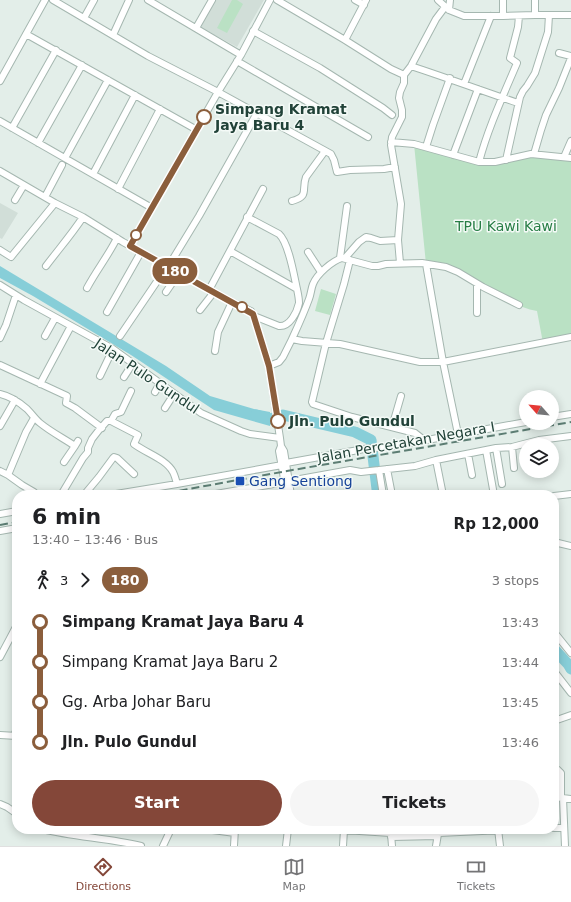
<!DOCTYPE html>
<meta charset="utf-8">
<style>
:root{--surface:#fff;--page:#f6f6f6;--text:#202124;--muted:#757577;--line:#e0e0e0;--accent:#844739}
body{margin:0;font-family:"DejaVu Sans",sans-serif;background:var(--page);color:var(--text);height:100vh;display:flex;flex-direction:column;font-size:15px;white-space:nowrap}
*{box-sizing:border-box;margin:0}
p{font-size:13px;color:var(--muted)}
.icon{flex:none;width:22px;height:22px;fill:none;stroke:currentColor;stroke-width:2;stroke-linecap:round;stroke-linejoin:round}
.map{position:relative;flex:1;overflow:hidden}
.drawer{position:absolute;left:12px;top:490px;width:547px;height:344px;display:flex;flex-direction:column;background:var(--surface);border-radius:16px;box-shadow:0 2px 10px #0003}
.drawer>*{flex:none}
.badge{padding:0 8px;border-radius:13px;font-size:14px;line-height:26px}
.needle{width:26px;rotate:297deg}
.tools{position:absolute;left:519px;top:390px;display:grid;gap:8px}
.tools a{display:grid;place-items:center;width:40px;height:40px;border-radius:50%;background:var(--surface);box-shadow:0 2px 10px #0003;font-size:20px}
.map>.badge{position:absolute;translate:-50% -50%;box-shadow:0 0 0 2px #fff}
.legs{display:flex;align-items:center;gap:6px;height:44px;padding:0 20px;font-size:13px}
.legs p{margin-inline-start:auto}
.headline{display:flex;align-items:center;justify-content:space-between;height:68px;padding:0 20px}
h1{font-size:22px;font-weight:700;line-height:30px}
.action{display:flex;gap:8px;margin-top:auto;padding:8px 20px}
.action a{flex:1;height:46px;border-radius:24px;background:var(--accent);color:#fff;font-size:16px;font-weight:700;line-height:46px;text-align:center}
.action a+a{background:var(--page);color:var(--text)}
ul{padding:0 20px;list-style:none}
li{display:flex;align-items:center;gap:14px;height:40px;font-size:15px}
li i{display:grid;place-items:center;width:6px;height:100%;margin:0 5px;background:currentColor}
li i::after{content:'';width:10px;height:10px;margin:-5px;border:3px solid;border-radius:50%;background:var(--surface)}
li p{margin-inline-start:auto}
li:first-child i{background:linear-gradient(#0000 50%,currentColor 0)}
li:last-child i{background:linear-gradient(currentColor 50%,#0000 0)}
.menu{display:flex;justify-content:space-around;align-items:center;height:56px;border-top:1px solid var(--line);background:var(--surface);font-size:11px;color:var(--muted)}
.menu a{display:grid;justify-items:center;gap:2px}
.menu .on{color:var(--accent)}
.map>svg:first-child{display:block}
.built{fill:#d1ded8}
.green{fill:#bae1c4}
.water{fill:#87ced8}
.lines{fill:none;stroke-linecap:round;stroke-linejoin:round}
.river{stroke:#87ced8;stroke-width:11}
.minor-casing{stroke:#a5b7b0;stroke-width:8}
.minor{stroke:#fff;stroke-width:6}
.rail{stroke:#5c7d73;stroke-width:2;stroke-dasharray:8 4;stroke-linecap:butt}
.line-1-casing{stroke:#fff;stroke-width:9}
.line-1{stroke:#8b5e3c;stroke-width:6}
.stop-1-dot{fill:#fff;stroke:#8b5e3c;stroke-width:2}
.transit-dot{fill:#1a4fb4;stroke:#f4faf7;stroke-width:1.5}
.labels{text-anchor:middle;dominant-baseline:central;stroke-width:3;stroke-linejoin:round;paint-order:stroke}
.stop-label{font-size:14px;font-weight:bold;fill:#214238;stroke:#f4faf7;text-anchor:start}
.park-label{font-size:14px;fill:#277d45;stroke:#f4faf7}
.street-label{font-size:14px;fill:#214238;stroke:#f4faf7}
.transit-label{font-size:14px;fill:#164399;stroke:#f4faf7;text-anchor:start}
</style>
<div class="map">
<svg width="571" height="846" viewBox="0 0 571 846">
<rect width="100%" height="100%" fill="#e3eee9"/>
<path class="built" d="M215 0H264L237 47 200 27Z
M0 203 18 213 2 239 0 238Z"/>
<path class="green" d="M232 0H237L243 4 227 33 217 28Z
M414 144 479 162 531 154 571 158V337L543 343 537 311C511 307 483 284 459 273 449 268 437 266 426 264Z
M321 289 336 294 330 315 315 311Z"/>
<path class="water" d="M0 266 166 366 210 396 254 409 270 412V426L214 410 131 355 33 296 0 278Z"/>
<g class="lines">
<path class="river" d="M256 415 270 419 283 415 355 432 371 440 377 489 378 495
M554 649 568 664 571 669"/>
<defs>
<path id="minor" d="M53 0 148 56 218 92 331 154 334 160 337 172 350 170 384 169 395 167
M148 0 241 55
M277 0 345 40 391 69 404 75
M355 0 364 5
M438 0 449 10 464 16H503L535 15H571
M535 0V15
M449 10 450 0
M503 16V0
M84 18 94 0
M196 28 212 0
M253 31 320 68 383 108 392 115
M26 34 197 130
M113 35 129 0
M345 40 366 0
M559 53 571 56
M237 61 368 137
M411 66C447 78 483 91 518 103
M404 75 411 66 436 19 445 7
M0 81 45 0
M464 84 491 16
M0 121 152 208
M12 128 56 50
M391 142 414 144 479 162H495L531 154 571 158
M38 143 82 65
M426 147 433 125 450 78
M534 154 541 130 546 115 559 88 571 58
M453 155 478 89
M564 157 571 141
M65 158 108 80
M506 160 520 97 523 91 527 86 535 73 548 32 549 15
M479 162C488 128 503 96 517 63L510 58 518 27 519 16
M0 171 55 203 83 217 123 242 232 302 251 311 253 314 269 366 280 438 281 446 279 451 287 495
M93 174 135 95
M118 189 160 109
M45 197 62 165
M15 200 24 185
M292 201C310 196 301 190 306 177L325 151
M247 217 279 234C289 243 294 276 297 289
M130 246 218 92 241 55 270 0
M0 250 11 257 55 203
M230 251 297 289C298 294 299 298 299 303 297 312 290 327 279 326L254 316
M308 252 321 272
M340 258 347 206
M345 258 359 242 366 237 371 238 380 241 398 240
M350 260 344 284 326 343 312 402 313 404 352 417 415 433 424 440
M400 263 398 240 401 204 391 145 392 137 402 117V110L399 98 400 92 404 83V75
M426 264 443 362 458 434
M46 266C58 250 72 234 83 217
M0 285 24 300 113 349 201 413 241 431 250 434 280 438
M87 288C96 271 108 256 117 238
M209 290 263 189
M166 292 179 273
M200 310 214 292
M107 312 141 252
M477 313V284
M45 336 55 318
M120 336 162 274 171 262 199 216 257 113
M0 338 6 325 16 295
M292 339C298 326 304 313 309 299 311 294 311 289 313 284 317 274 332 261 342 258L372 266H378L386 264 422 263 446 267 458 272 483 287 519 305
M215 351 218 332 232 302
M0 365 67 396 66 403 75 408 102 428
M269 366 279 362 283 357 292 339 302 341 340 344 420 362H443L571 337
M100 376 113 349
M124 377 133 363
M40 384 71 326
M155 392 160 383
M0 394C9 396 20 403 27 409 32 414 35 419 40 423 51 432 63 438 75 446L78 441
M165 408 174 394
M552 417 571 414
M111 421 115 414 121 412 131 391
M0 426 15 400
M392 427 401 396
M281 446 284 451 291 495
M512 447 514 468
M496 448 502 484
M486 450 494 495
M468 454 472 475
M436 460 443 495
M64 462 75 446
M286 463 364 449 394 446 526 422
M387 469 392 495
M379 470 383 495
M0 471 8 475 26 432 34 418
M8 475 22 485 34 492
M289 481 350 470 361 472 415 466 436 460 496 448 512 447 539 440 571 436
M61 495 83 458 88 452V448L92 439 99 430 107 421H111L138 435 134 444C146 453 166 459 173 472 175 476 176 480 177 484
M84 495 99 477 113 458 114 457 117 458 134 474
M110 495 177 484 282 465
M210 495 285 482
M554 496 571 494
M0 514 17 511
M0 531 17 528
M554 542 571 546
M554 632 571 653
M0 657 17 625
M554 671 571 693
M554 721 571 715
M0 735 17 736
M15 735 17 725
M554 769 558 770 561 773V798
M554 797 571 799
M563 798 565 846
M0 804 7 807 17 814
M554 828H564
M42 829C75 837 109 838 141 846
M205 829 235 833
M328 829 391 833
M498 829 500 846
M438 833 526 829
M391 834 392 846
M391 837 437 836
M163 846 171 829
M234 846 235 829
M286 846 288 829
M343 846 344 830
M436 846 438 834"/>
</defs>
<use href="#minor" class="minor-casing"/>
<use href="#minor" class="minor"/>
<path class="rail" d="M156 495 287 471 571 422
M0 525 17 522"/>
</g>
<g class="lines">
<defs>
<path id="line-1" d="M204 117 130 246 253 314 269 366 278 421"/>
</defs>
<use href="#line-1" class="line-1-casing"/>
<use href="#line-1" class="line-1"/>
</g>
<g class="stop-1-dot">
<circle cx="204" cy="117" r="7"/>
<circle cx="136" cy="235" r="5"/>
<circle cx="242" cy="307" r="5"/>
<circle cx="278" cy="421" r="7"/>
</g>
<rect class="transit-dot" x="235" y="476" width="10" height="10" rx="2"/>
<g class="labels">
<g class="stop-label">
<text x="215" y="109">Simpang Kramat<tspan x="215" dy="16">Jaya Baru 4</tspan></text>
<text x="289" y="421">Jln. Pulo Gundul</text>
</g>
<g class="park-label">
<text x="506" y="226">TPU Kawi Kawi</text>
</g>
<g class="street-label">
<text transform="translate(147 376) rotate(34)">Jalan Pulo Gundul</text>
<text transform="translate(406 442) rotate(-10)">Jalan Percetakan Negara I</text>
</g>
<g class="transit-label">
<text x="249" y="481">Gang Sentiong</text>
</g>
</g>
</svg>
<div class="tools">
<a><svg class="needle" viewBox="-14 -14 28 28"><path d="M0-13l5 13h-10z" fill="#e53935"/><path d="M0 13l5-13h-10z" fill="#757577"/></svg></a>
<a><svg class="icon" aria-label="layers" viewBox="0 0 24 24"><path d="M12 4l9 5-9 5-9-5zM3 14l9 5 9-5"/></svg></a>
</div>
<b class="badge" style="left:175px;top:271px;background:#8b5e3c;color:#fff">180</b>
<section class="drawer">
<div class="headline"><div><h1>6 min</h1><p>13:40 – 13:46 · Bus</p></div><b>Rp 12,000</b></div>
<div class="legs"><svg class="icon" aria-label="walk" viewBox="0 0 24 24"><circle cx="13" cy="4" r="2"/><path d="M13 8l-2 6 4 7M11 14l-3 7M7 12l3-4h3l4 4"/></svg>3<svg class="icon" aria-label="forward" viewBox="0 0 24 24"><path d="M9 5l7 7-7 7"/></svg><b class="badge" style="background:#8b5e3c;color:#fff">180</b><p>3 stops</p></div>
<ul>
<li><i style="color:#8b5e3c"></i><b>Simpang Kramat Jaya Baru 4</b><p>13:43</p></li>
<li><i style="color:#8b5e3c"></i><span>Simpang Kramat Jaya Baru 2</span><p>13:44</p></li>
<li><i style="color:#8b5e3c"></i><span>Gg. Arba Johar Baru</span><p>13:45</p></li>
<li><i style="color:#8b5e3c"></i><b>Jln. Pulo Gundul</b><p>13:46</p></li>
</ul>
<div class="action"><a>Start</a><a>Tickets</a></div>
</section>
</div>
<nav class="menu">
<a class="on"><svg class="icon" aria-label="directions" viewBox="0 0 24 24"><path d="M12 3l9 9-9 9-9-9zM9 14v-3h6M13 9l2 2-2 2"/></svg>Directions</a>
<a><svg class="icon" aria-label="map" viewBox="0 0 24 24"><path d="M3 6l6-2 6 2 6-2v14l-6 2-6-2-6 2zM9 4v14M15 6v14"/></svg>Map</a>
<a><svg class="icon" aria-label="tickets" viewBox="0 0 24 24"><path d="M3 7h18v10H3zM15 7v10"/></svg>Tickets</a>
</nav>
